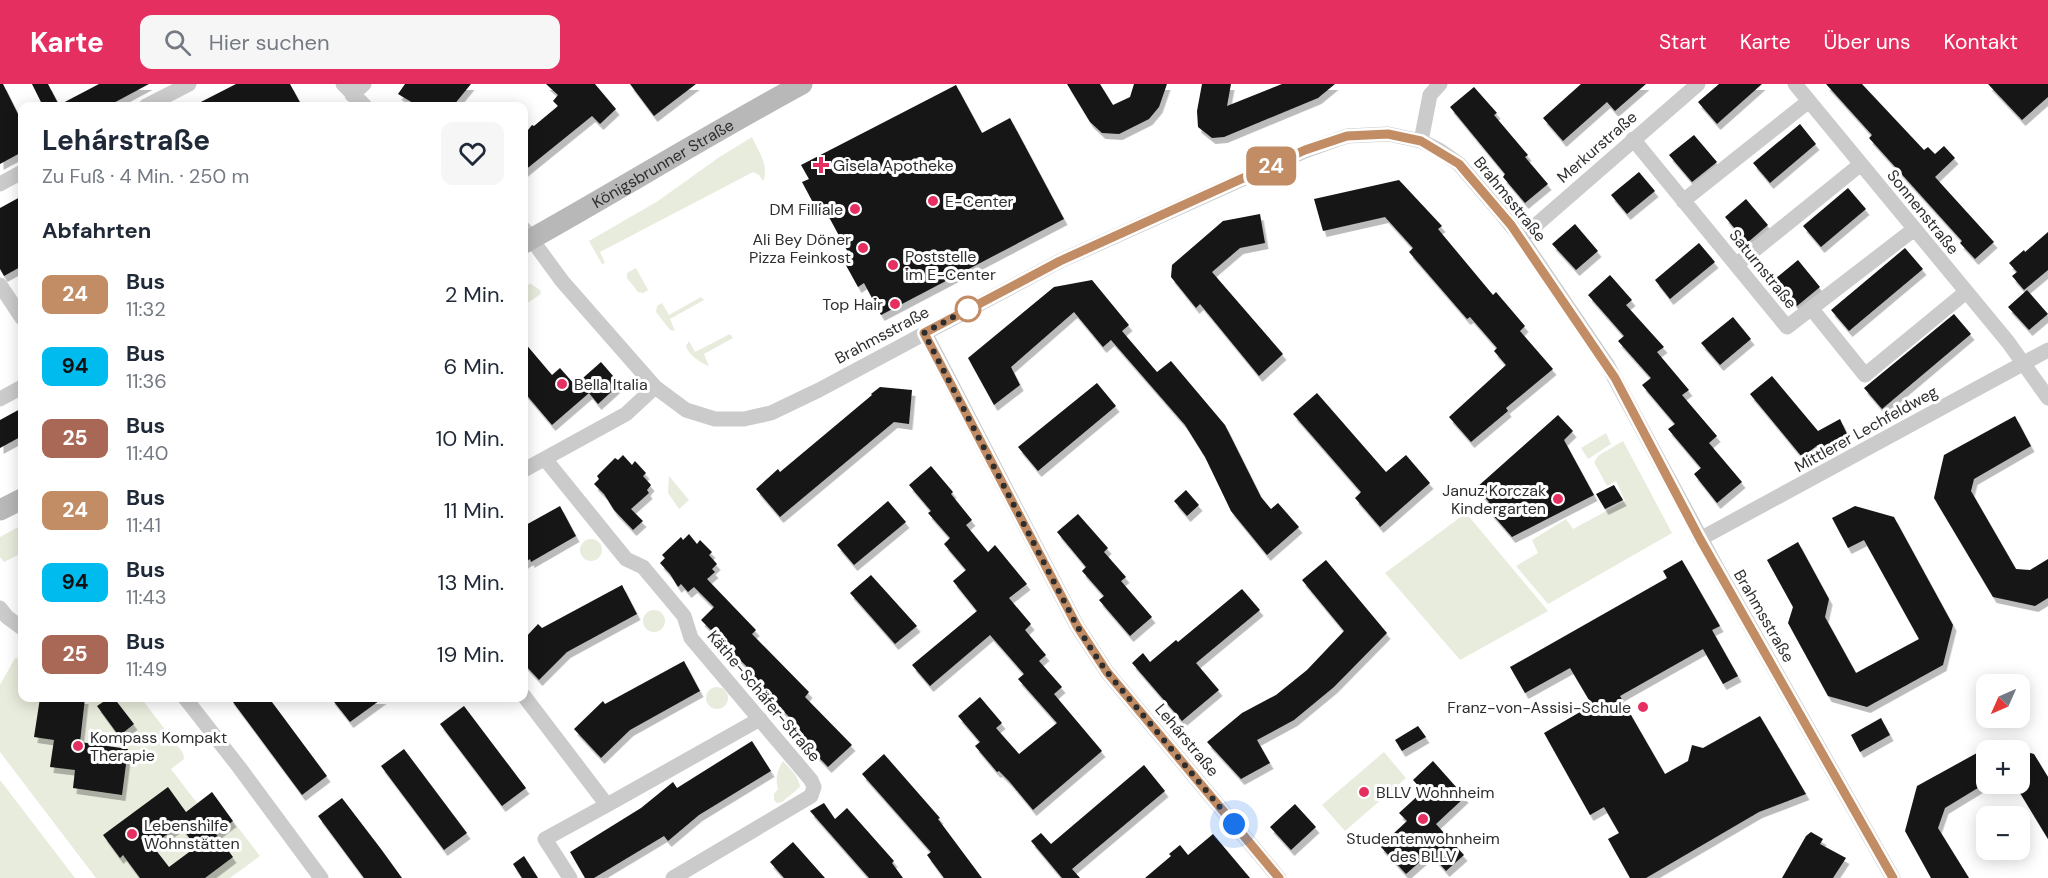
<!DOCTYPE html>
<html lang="de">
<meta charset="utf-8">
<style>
:root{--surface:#fff;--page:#f6f6f7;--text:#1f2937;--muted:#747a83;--accent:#e62f61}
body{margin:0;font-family:"DM Sans",sans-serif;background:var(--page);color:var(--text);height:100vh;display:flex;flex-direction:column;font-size:22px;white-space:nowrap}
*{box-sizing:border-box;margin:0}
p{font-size:20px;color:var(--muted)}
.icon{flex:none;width:33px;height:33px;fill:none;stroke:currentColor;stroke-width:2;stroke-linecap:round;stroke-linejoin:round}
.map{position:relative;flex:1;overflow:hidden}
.details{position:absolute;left:18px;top:18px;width:510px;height:600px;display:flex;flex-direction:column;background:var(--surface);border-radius:12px;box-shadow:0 3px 15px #0003}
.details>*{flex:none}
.badge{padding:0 12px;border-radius:9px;font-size:21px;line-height:39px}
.needle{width:39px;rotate:225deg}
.controls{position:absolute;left:1976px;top:590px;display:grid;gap:12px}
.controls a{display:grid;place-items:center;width:54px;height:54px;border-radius:12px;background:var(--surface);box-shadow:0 3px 15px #0003;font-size:30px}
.you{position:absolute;width:30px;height:30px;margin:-15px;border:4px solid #fff;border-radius:50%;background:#1a73e8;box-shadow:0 0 0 9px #1a73e833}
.map>.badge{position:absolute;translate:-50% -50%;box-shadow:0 0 0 3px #fff}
h2{padding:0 24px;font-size:22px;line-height:54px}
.round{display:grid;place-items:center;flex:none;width:63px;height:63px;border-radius:12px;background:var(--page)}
.summary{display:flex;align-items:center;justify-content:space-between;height:102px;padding:0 24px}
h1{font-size:28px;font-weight:700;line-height:45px}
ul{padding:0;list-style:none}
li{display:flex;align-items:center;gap:18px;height:72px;padding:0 24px}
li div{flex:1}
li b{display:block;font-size:22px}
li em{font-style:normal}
li .badge{min-width:66px;font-weight:700;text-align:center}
header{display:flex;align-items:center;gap:36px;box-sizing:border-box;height:84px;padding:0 30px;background:var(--accent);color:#fff}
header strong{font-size:28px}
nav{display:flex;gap:33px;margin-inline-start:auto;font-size:21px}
.search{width:420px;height:54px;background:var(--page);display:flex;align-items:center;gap:15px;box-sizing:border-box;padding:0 21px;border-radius:12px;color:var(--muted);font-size:22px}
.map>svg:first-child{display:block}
.green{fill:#e8ecdc}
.building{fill:#151515;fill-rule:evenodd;filter:url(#shadow)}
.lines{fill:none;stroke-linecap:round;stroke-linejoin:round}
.street{stroke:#cbcbcb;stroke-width:15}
.secondary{stroke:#b8b8b8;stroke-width:21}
.line-casing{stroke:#fff;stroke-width:14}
.line{stroke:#c28d65;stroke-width:9}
.walk{stroke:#2e2e2e;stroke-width:6;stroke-dasharray:0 10.8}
.poi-dot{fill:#e62f61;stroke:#fff;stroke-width:2}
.stop-dot{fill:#fff;stroke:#c28d65;stroke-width:3}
.labels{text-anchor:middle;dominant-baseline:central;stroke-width:6;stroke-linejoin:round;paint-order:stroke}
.street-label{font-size:16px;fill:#2e2e2e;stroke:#fff}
.poi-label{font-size:16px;fill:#2e2e2e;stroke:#fff;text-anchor:start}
</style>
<header>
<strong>Karte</strong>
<div class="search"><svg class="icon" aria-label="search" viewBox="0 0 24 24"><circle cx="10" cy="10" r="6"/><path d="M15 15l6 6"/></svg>Hier suchen</div>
<nav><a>Start</a><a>Karte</a><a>Über uns</a><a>Kontakt</a></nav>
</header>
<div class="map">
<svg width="2048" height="794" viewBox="0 0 2048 794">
<defs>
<filter id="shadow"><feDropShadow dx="3.5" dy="6" stdDeviation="0" flood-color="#0004"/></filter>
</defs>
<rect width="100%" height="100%" fill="#fff"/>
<path class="green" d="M752 53C758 67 770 82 763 97L759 91 753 88 734 98 600 168 605 179 602 180 589 157 658 117 718 74Z
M636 184 648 206 643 209 638 208 627 194V189Z
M531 200 540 206 541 210 524 221V201Z
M701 213 704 216 670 235 675 247 670 246 656 228 657 222 662 219 669 231Z
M730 250 733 254 704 270 709 282C701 279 688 271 686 262L689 257 695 268Z
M1606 349 1611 360 1588 375 1581 364Z
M1623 357 1672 449 1548 520 1516 482 1538 469 1532 456 1566 435 1573 445 1625 417 1616 397 1607 402 1594 378 1599 371Z
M669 392 689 416 679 425 668 409Z
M1466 429 1548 527 1460 576 1385 489Z
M22 441V469L4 478 0 473V453Z
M580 466a11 11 0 1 1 22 0a11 11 0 1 1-22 0Z
M643 537a11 11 0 1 1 22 0a11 11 0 1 1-22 0Z
M15 574 22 575V614H141L183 669 184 675 171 685 197 719 233 737 260 772 230 794H96L0 668V601Z
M706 614a11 11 0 1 1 22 0a11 11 0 1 1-22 0Z
M1384 668 1406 694 1345 747 1322 721Z
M783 677C790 685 799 692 800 703L782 718 777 719 774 716V710L778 705C775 694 777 687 783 677Z
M0 696 75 794H0Z"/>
<path class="building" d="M0 0H3L22 38V68L0 80Z
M32 0H48L59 21 99 0H149L108 22H43Z
M236 0H290L302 22H193Z
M405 0H471L453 22H418L398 10Z
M546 0H595L616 25 600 40 592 32 524 87V51L532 41 534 42 558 22 553 17 558 11Z
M630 0H696L654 32Z
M1067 0H1100L1113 21 1130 13 1134 0H1167L1159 23 1149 35 1119 50 1102 49 1090 38Z
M1202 0H1231L1227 22 1282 0H1335L1318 14 1224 53 1212 54 1198 43 1197 27Z
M1581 0H1646L1615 27 1607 18 1563 57 1543 34Z
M1719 0H1762L1717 40 1698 18Z
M1826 0H1862L1924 66 1928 63 1935 70 1944 62 1955 74 1935 93 1994 158 1975 175 1960 159 1962 157 1869 54 1872 51Z
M1988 0H2048V13L2022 36Z
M956 1 982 49 1010 34 1064 135 881 231 864 199 858 203 842 174 849 170 823 122 817 126 802 98 809 95 801 81Z
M1474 3 1497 29 1494 31 1528 71 1525 73 1548 100 1525 119 1503 93 1505 90 1450 23Z
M1800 40 1816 60 1770 99 1753 79Z
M1694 51 1717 78 1692 98 1669 71Z
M1639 88 1655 107 1627 130 1611 111Z
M1399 96 1442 142 1438 145 1493 211 1496 208 1525 242 1520 247 1553 285 1506 324 1508 327 1471 358 1449 333 1506 281 1494 267 1497 264 1470 233 1467 235 1409 168 1413 164 1385 133 1323 147 1314 115Z
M1848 104 1866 125 1821 163 1803 142Z
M22 112V182L4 192 0 185V124Z
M1746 115 1768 141 1747 159 1725 133Z
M1260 130 1265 159 1240 164 1212 188 1283 270 1259 292 1200 220 1196 224 1171 193 1172 181 1223 137Z
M1575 140 1598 167 1576 186 1552 160Z
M2048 148V186L2024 206 2012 192 2017 188 2009 179 2024 166 2025 168Z
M1699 159 1715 178 1670 215 1655 196Z
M1905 164 1923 185 1849 247 1831 226Z
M1798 176 1820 203 1797 222 1775 195Z
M1610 191 1632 216 1626 221 1664 263 1657 268 1689 306 1682 311 1717 352 1709 359 1742 398 1717 419 1694 390 1701 384 1668 345 1675 340 1642 301 1651 294 1618 257 1624 252 1588 211Z
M1092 196 1129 241 1122 247 1157 288 1171 277 1225 341 1261 413 1271 425 1278 419 1299 443 1267 471 1231 427 1205 373 1185 341 1111 256 1103 263 1074 228 1011 283 1020 301 994 321 968 274 1054 203Z
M2027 206 2048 230 2029 246 2008 223Z
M1954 230 1971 250 1882 325 1864 304Z
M1733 233 1751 255 1720 281 1701 259Z
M524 258 552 291 560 284 575 301 601 278 620 300 598 320 589 309 552 341 524 308Z
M1772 292 1818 347 1840 335 1848 352 1822 368 1818 361 1802 373 1750 310Z
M1097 299 1116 322 1038 387 1018 363Z
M880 303 912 306 909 340 894 338 780 433 756 405 778 385 780 388 872 311 871 310Z
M1317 309 1386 388 1406 371 1430 399 1380 443 1355 414 1361 408 1293 330Z
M22 324V352L0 364V336Z
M1558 331 1573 347 1564 356 1594 411 1512 453 1485 422 1489 418 1476 404Z
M2015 332 2031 362 1974 395 1971 407 2016 485 2030 486 2048 475V514L2035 522 1993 513 1934 414 1944 371Z
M623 371 632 381 635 377 646 389 643 392 651 401 647 406 649 409 631 425 643 437 633 446 614 426 604 410 594 400 599 395 597 392 615 374 618 376Z
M931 382 953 408 951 410 972 436 966 441 988 468 995 461 1027 500 1009 514 1031 540 1025 546 1046 571 1039 577 1062 603 1054 610 1102 667 1033 726 1009 697 999 687 997 688 975 662 980 658 958 632 980 613 1002 639 996 644 1019 670 1057 639 1018 595 1024 590 990 551 930 602 912 581 977 527 953 497 966 486 944 460 950 454 928 429 931 427 909 401Z
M1614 401 1623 416 1605 425 1596 410Z
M1186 406 1199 421 1187 432 1174 417Z
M888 417 906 438 854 481 837 461Z
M560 422 576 452 531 478 530 475 524 479V442Z
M1855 422 1894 433 1953 541 1943 581 1867 623 1828 612 1788 539 1793 523 1767 476 1798 458 1829 515 1825 533 1856 589 1919 555 1864 456 1848 464 1832 434Z
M1078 430 1108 464 1104 468 1126 493 1121 497 1152 533 1130 552 1099 516 1104 512 1082 487 1086 483 1057 448Z
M689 450 697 460 700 456 712 468 709 471 717 480 712 485 715 488 707 495 756 546 752 550 809 608 805 613 852 661 828 683 794 648 799 643 743 586 747 583 701 536 714 523 694 503 688 508 681 500 678 503 670 490 660 479 665 474 662 471 681 453 683 456Z
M1326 476 1387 549 1334 603 1294 636 1257 656 1270 679 1241 695 1207 658 1242 629 1276 611 1307 586 1344 547 1302 496Z
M1682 476 1720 542 1712 546 1738 592 1723 600 1703 565 1620 612 1665 690 1688 677 1692 661 1703 664 1760 632 1806 710 1759 728 1646 794H1630L1608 755 1619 749 1604 723 1590 731 1544 649 1592 621 1570 584 1525 609 1510 583 1667 494 1663 487Z
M871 491 917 542 895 560 850 509Z
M622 501 637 530 567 568 539 596 524 580V555L538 540 542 544Z
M1242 505 1260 526 1196 579 1219 606 1182 637 1132 579 1143 569 1150 578 1176 556 1178 558Z
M684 577 700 607 630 646 601 674 574 645 603 617 605 620Z
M40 614H85L80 658 128 665 122 711 73 704 75 686 50 683 54 656 34 653Z
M109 614H114L134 640 119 652 97 622Z
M230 614H269L327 692 302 711Z
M331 614H383L350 638Z
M464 622 526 704 502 722 440 640Z
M1881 634 1890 651 1860 668 1851 651Z
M1418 642 1426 653 1402 667 1395 656Z
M752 657 771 687 699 731 668 757 664 752 594 794H585L570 768 641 724 673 698 677 704Z
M1986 664V699L1945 724 1938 744 1969 794H1931L1905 747 1917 702Z
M404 665 467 749 444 766 381 682Z
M2019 666 2034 670 2048 693V755L2014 699H2019Z
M884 670 940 734 938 735 982 794H944L927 771 931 768 862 690Z
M1433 677 1465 713 1436 740 1464 771 1446 787 1430 769 1406 790 1380 762 1407 737 1399 729 1423 707 1413 696Z
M1144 681 1165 707 1072 785 1080 794H1062L1031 757 1041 749 1051 760Z
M168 703 186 728 212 708 233 737 216 750 233 773 205 794H140L123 771 120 774 103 751ZM180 741 196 763 169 783 152 761Z
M342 714 381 765 402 794H364L318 732Z
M824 719 835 735 847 724 894 777 892 779 903 794H869L810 727Z
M1295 720 1316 743 1291 766 1270 743Z
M1811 748 1823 755 1820 760 1846 774 1833 794H1782L1806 752Z
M1213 750 1250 794H1145L1171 772 1169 770 1180 761 1188 771Z
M793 758 825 794H784L770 778Z
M524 772 538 794H522L513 780Z"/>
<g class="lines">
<path class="street" d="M343 0 365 22
M1795 0 2008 258 2048 314
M352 11 364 0
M146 22 189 0
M1633 55 1787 243 1913 146
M1421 57 1430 11 1440 0
M0 100 22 88
M1683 117 1809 17
M524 145 562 197 655 303 686 326 715 335H744L771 329 819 306 1060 177 1305 67 1347 52 1388 50 1421 57 1439 66 1459 80 1501 129 1521 154 1608 282 1717 484 1893 794
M1521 154 1698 0
M1736 181 1861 80
M0 201 22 234
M1811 224 1865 291 1966 208
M925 249 1077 542 1107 588 1279 794
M0 315 22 303
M545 375 626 475 643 483 684 532 691 554 811 696 814 703 811 712 673 794
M524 386 626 330 655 303
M1700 455 2048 266
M0 524 7 533 22 544
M524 612 607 721 545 755 570 794
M185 614 239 683 321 794
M607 721 760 635"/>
<g class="secondary">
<path id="s1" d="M524 159C617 107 708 51 802 0"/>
<path d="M0 426 22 415"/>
</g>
</g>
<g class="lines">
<defs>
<path id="line" d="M1279 794 1107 588 1077 542 924 249 1060 177 1305 66 1347 52 1388 50 1421 57 1459 80 1511 141 1615 294 1700 455 1893 794"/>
</defs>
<use href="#line" class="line-casing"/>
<use href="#line" class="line"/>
<path class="walk" d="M968 225 970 224 924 249 1077 542 1093 568 1107 588 1234 740"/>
</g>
<g class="poi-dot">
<path d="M818 72h6v6h6v6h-6v6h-6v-6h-6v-6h6z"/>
<circle cx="933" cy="117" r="6"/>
<circle cx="855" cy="125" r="6"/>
<circle cx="863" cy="164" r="6"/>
<circle cx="893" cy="181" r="6"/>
<circle cx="895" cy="220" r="6"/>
<circle cx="562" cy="300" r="6"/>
<circle cx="1558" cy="415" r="6"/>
<circle cx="1643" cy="623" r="6"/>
<circle cx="78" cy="662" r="6"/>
<circle cx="1364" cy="708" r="6"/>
<circle cx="1423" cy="735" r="6"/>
<circle cx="132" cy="750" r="6"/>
</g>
<circle class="stop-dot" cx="968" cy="225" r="12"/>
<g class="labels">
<g class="street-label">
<text transform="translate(1597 63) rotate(-41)">Merkurstraße</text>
<text stroke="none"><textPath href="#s1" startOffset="160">Königsbrunner Straße</textPath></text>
<text transform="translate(1510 115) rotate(51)">Brahmsstraße</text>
<text transform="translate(1923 128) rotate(51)">Sonnenstraße</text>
<text transform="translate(1763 185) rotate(51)">Saturnstraße</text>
<text transform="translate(882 251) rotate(-28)">Brahmsstraße</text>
<text transform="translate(1866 345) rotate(-29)">Mittlerer Lechfeldweg</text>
<text transform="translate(1764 532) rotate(60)">Brahmsstraße</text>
<text transform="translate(764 612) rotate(50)">Käthe-Schäfer-Straße</text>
<text transform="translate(1187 656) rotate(50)">Lehárstraße</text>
</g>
<g class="poi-label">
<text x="833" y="81">Gisela Apotheke</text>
<text x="945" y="117">E-Center</text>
<text x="843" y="125" text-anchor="end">DM Filliale</text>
<text x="851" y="155" text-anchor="end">Ali Bey Döner<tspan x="851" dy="18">Pizza Feinkost</tspan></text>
<text x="905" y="172">Poststelle<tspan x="905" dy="18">im E-Center</tspan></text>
<text x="883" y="220" text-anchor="end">Top Hair</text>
<text x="574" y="300">Bella Italia</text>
<text x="1546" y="406" text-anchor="end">Januz Korczak<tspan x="1546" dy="18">Kindergarten</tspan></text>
<text x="1631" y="623" text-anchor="end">Franz-von-Assisi-Schule</text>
<text x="90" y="653">Kompass Kompakt<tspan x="90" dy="18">Therapie</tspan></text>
<text x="1376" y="708">BLLV Wohnheim</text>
<text x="144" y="741">Lebenshilfe<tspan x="144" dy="18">Wohnstätten</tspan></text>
<text x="1423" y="754" text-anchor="middle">Studentenwohnheim<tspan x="1423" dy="18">des BLLV</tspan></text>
</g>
</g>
</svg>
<div class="controls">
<a><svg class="needle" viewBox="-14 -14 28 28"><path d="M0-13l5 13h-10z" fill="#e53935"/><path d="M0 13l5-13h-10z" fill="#747a83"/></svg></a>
<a>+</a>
<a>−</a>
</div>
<div class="you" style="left:1234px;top:740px"></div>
<b class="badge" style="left:1271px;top:82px;background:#c28d65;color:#fff">24</b>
<section class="details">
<div class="summary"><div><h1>Lehárstraße</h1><p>Zu Fuß · 4 Min. · 250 m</p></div><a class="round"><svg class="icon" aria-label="heart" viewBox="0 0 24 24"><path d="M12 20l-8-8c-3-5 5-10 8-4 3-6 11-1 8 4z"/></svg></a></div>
<h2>Abfahrten</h2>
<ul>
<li><span class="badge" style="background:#c28d65;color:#fff">24</span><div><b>Bus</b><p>11:32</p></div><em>2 Min.</em></li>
<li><span class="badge" style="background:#0be;color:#111">94</span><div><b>Bus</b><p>11:36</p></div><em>6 Min.</em></li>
<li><span class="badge" style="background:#a96855;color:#fff">25</span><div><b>Bus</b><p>11:40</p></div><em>10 Min.</em></li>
<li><span class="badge" style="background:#c28d65;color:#fff">24</span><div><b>Bus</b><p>11:41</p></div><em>11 Min.</em></li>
<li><span class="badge" style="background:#0be;color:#111">94</span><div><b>Bus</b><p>11:43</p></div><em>13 Min.</em></li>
<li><span class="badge" style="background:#a96855;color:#fff">25</span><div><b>Bus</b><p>11:49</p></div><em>19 Min.</em></li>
</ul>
</section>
</div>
